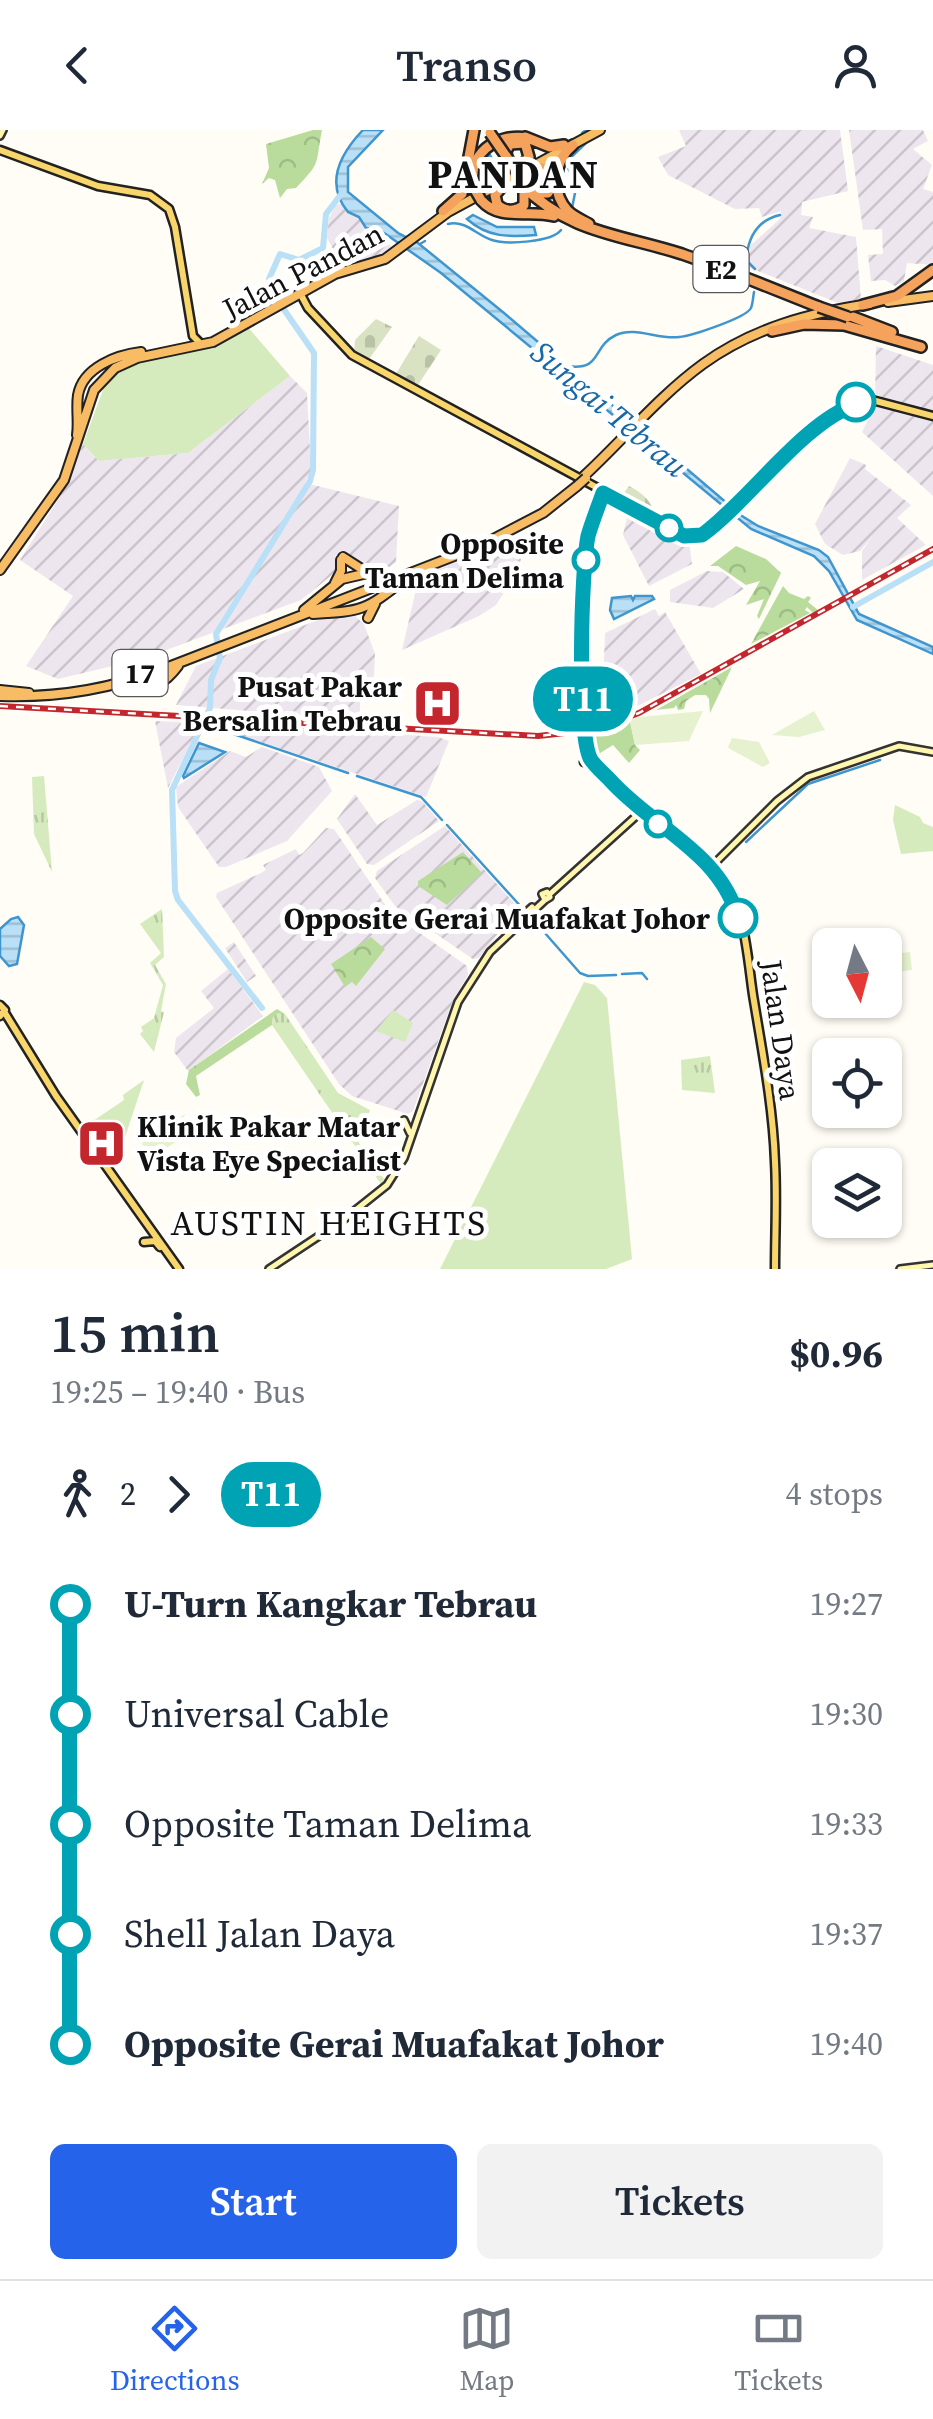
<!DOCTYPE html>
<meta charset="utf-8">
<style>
:root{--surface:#fff;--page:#f2f2f3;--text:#1f2937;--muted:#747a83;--line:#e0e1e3;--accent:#2563eb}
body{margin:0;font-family:"Source Serif 4",serif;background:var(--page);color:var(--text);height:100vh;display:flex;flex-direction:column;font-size:38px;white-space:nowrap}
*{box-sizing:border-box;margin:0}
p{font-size:32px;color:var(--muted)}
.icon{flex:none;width:55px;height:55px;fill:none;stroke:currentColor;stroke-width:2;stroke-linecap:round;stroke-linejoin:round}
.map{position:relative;height:1139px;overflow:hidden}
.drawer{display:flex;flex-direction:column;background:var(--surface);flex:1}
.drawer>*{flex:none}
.badge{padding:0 20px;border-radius:32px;font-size:35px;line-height:65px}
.needle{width:65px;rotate:174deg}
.controls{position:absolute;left:812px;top:798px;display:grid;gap:20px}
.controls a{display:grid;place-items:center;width:90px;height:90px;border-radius:15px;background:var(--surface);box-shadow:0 2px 8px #0004;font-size:50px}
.map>.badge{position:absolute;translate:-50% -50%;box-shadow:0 0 0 5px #fff}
.legs{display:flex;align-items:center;gap:15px;height:110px;padding:0 50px;font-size:32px}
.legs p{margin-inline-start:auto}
.head{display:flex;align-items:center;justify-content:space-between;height:170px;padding:0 50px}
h1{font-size:55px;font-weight:600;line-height:75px}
.action{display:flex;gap:20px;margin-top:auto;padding:20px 50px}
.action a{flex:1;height:115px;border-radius:15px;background:var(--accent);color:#fff;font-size:40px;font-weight:600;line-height:115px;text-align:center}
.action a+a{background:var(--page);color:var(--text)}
ul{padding:0 50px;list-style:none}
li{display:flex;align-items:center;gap:35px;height:110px;font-size:38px}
li i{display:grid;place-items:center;width:15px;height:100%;margin:0 12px;background:currentColor}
li i::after{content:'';width:25px;height:25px;margin:-12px;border:8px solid;border-radius:50%;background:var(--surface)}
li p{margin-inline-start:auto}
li:first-child i{background:linear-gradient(#0000 50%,currentColor 0)}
li:last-child i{background:linear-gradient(currentColor 50%,#0000 0)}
header{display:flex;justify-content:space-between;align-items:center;height:130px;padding:0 50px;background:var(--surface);font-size:45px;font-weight:600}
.dock{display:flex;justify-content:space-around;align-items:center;height:140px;border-top:2px solid var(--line);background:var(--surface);font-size:28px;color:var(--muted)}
.dock a{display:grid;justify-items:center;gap:5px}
.dock .active{color:var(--accent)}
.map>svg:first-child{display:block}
.industrial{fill:url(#industrial-furrows)}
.grass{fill:#d5ebbd}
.forest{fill:url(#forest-crowns)}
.cemetery{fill:url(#cemetery-stones)}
.park{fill:url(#park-tufts)}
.pitch{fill:#e6f2cf}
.water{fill:url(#water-rules);stroke:#3f96cf;stroke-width:2.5}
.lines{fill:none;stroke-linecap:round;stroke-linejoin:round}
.stream{stroke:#3f96cf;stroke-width:2.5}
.river{stroke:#b9e0f7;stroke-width:6}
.secondary-casing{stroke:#333;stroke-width:10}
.primary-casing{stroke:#222;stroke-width:11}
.trunk-casing{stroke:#222;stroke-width:12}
.motorway-casing{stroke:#222;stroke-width:14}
.secondary{stroke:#fff6b0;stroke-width:5}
.primary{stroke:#f9d66b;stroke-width:6}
.trunk{stroke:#f7bc64;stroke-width:8}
.motorway{stroke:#f5a25d;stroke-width:9}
.rail-casing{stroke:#c4262e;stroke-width:6}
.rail{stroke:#fff;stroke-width:2.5;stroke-dasharray:8;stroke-linecap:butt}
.primary-bridge-casing{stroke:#222;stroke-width:11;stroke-linecap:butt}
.trunk-bridge-casing{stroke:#222;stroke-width:12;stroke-linecap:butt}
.motorway-bridge-casing{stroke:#222;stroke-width:14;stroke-linecap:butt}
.primary-bridge{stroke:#f9d66b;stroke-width:6}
.trunk-bridge{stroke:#f7bc64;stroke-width:8}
.motorway-bridge{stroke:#f5a25d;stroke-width:9}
.line-1-casing{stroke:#fff;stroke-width:22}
.line-1{stroke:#00a3b4;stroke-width:15}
.stop-1-dot{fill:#fff;stroke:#00a3b4;stroke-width:5}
.labels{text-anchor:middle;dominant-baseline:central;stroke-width:10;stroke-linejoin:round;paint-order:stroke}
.shield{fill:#fff;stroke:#585858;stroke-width:2.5}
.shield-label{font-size:28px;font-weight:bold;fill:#111}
.street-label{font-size:30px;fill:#111;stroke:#fff}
.stop-label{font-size:30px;font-weight:bold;fill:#111;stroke:#fff;text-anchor:end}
.poi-label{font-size:30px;font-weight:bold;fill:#111;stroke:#fff;text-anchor:end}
.water-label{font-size:32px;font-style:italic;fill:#1768a6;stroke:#fff}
.quarter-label{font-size:35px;letter-spacing:2.5px;fill:#111;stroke:#fff}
.district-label{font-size:40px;font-weight:bold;letter-spacing:2.5px;fill:#111;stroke:#fff}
</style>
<header><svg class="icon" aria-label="back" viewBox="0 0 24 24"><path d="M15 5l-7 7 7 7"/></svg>Transo<svg class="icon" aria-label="person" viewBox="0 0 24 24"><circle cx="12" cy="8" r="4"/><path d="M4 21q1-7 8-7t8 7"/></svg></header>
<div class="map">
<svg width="933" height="1139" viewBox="0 0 933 1139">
<defs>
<pattern id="industrial-furrows" width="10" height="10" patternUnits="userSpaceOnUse" patternTransform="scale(2.5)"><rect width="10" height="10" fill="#eee6ef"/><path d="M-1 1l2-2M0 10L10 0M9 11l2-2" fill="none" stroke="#cbc4cc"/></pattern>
<pattern id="forest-crowns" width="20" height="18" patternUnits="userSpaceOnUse" patternTransform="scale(2.5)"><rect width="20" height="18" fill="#b9dc9c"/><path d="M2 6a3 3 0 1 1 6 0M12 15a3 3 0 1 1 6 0" fill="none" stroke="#9ebc85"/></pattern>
<pattern id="cemetery-stones" width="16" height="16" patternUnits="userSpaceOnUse" patternTransform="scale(2.5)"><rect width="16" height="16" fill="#d9e3c4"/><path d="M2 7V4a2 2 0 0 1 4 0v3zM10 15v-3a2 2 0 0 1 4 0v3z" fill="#b9c2a7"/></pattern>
<pattern id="park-tufts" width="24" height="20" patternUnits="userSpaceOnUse" patternTransform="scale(2.5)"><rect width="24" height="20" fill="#d5ebbd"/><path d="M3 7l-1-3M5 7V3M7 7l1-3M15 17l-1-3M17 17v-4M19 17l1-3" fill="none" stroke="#b6c8a1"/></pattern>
<pattern id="water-rules" width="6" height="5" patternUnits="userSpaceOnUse" patternTransform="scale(2.5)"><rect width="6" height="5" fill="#b9e0f7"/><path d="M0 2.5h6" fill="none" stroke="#9ebfd3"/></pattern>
</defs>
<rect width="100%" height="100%" fill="#fffdf5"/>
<path class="industrial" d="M679 0H840L848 61 802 72 801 85 813 87 809 98 856 107 861 169 838 173 733 131 780 89 781 81 762 87 759 78 735 79 668 45 658 27 686 16Z
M849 0H923L928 11 913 19 932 35 923 59 933 62V135L907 133 904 151 895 156 885 150 871 151 868 125 883 124 882 99 863 100Z
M340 74 360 87 366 98 377 103 392 117 376 129 333 138 330 131 332 117 327 108 329 88 336 75Z
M876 216 933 235V284L875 268Z
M290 246 307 263 311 340 305 353 399 376 396 432 389 437 359 434 344 421 335 426 338 440 301 470 142 529 58 549 26 536 73 466 20 430 64 360 83 314 99 331 188 323Z
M875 276 933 289V366L862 302Z
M850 328 866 335 865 339 911 375 897 388 926 415 862 450V421L873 406 860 421 843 425 825 414 815 394Z
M629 379 689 411 692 434 649 456 623 405Z
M527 403 529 406 516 444 496 475 479 486 402 520 419 447Z
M707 441 723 442 744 459 713 478 670 472V460Z
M655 479 659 486 665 482 701 544 604 593 602 585 605 503Z
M355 486 364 494 375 524 374 546 369 557 360 558V590L176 575 196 536 326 487Z
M155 591 201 593 168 658Z
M211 592 438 607 449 611 426 667 210 595Z
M262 617 319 637 332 661 287 711 226 737H219L178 677 176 657 230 621 246 627Z
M355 664 377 695 417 670 422 671 439 691 374 735 367 734 337 689Z
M445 696 523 783 496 806 479 828 473 829 395 776 375 748 377 741Z
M326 698 334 699 390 782 467 836 468 845 453 870 413 981 408 984 352 966 339 954 216 767 217 763 261 743 266 740 263 735 296 719 299 725 303 723Z
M234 812 256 846 247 852 225 818Z
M228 839 263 886 188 941 174 922 176 908 214 878 201 861Z"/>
<path class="grass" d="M246 195 290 246 188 323 99 331 83 314 106 252 127 235 205 217Z
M895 675 920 687 923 693 933 697V721L901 724 893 690Z
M584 852 595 855 607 868 632 1129 606 1139H440Z
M393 880 413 893 405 912 376 901Z
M144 950 118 1028 93 991 124 970 123 965Z"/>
<path class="forest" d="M313 0H322C315 35 322 31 296 58L287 59 280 68 275 50 269 48 262 54 269 38 266 14Z
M736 416 766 429 781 443 759 489 757 486 764 469 746 475 760 451 746 455 718 436H710Z
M783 456 789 463 804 469 808 466 811 468 808 472 818 480 813 483 807 477 805 480 810 483 751 514Z
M732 537 710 583 709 569 706 565H695L686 571 684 579 678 580 676 575 674 578 656 580Z
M630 591 635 615 640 620 629 633 613 615 597 625 589 604Z
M463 722 482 743 447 775 418 756V751Z
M371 807 385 819 356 856 352 852 345 857 331 834Z
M277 879 285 884 273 887 272 895 196 946 200 965 196 967 186 954 189 940Z"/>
<path class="cemetery" d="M376 189 392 197 367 232 354 225 355 210Z
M419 206 441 220 416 258 394 247Z
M629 356C643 363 653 372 655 388L620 368Z"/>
<path class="park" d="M44 646 52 742 34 704 32 647Z
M162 779 164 827 155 835 166 854 161 881 164 882 154 922 140 904 143 901 141 897 154 888 163 855 150 833 161 823 140 794Z
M278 883 285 884 338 963 370 980 359 1013 384 1049 381 1054 272 895 273 887Z
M710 926 715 963 682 960 681 930Z"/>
<path class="pitch" d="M703 581 689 611 635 615 629 588Z
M814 581 825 600 799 607 772 605Z
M732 608 759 612 770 633 763 637 730 619 728 617Z
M910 822 912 840 888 843 886 825Z
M185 984 176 1012 153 1026 142 1014 145 1005 150 1007Z"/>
<path class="water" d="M363 0H383L348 37V62L398 103 418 113 504 183 742 386 758 396 819 420 828 427 859 484 933 517V524L857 490 829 441 814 426 751 399 441 143 387 105 378 99 366 98 359 87 348 82C324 53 341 23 363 0Z
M490 25 499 43 480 54 481 30Z
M473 85 497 97H534L536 105C509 107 488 108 467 89Z
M631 466 633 470 635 466H652L654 469 614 489 610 480 612 468Z
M199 613 225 622 184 648 183 646Z
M18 787 24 795 17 834 9 836 0 826V799L11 789Z"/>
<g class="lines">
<path class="stream" d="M582 3 586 0
M572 78 576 58 566 32 586 13
M448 94C466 90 476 105 492 110 507 115 552 112 561 100
M420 114 425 111
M755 139 746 130C748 108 757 90 780 85
M567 236C603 241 591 217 616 205 635 196 659 210 679 207 691 206 746 188 751 178 753 173 753 167 754 162
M204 594 348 643
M357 646 421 667 442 690
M447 695 524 780
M746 712 808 654 880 630
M530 786 580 843 588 846 616 845
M622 844 642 843 647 849"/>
<path class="river" d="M853 477 933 432
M262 878 178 770 175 761 172 660 210 578 211 550 220 528 216 504 310 351 313 340 314 223 276 168 269 149 280 124 299 130 323 118 326 84 342 63"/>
<defs>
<path id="secondary" d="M0 6 3 0
M712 736 777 671 808 647 899 616 933 622
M550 764 644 679
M514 793 532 777
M404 990 410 1003
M326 1098 328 1089 335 1091
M269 1139 343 1090 387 1055 404 1028 458 872 490 822 545 770 542 764 547 762 550 767 545 770
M900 1139 933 1135"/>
<path id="primary" d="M0 20 98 56 150 65 169 79 175 97 193 206 199 212
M300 163 308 178 352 225 690 408 709 400 763 347 850 273 872 270 933 286
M845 275 852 264 866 269
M584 595C579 518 576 435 603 363
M588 607C601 669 684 694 719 741 745 775 747 824 753 865 762 920 773 976 775 1032 777 1068 775 1103 775 1139
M584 632 598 636
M0 875 5 880 0 886
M5 883 56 966 179 1139
M144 1112 155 1111 160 1117"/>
<path id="trunk" d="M888 172 933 166
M77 305C79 292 76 278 78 265 83 237 117 225 141 222
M584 346C623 310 659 266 703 234 753 198 809 183 869 174
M343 427 368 443 392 446
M0 440 64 350 94 260 115 238 137 228 213 212 335 144 385 129 448 82 600 0
M335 453 341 441V430
M304 480 342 449 368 443
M313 484C363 481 364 481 404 450
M368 488 375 474
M131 553C157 554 161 558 178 536
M0 560 29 563
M0 566C56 568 106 560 158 541L480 416 543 383 577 356"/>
<path id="motorway" d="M525 7 550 17 564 15
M573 15C554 30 550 62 568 81 574 87 582 90 589 94
M507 29 506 21 510 14 525 13 529 27 519 40
M505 53 495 65 497 74C504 82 516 82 524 75V58
M521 54C570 104 620 104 682 124 728 140 773 159 819 177
M474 58C466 24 496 3 527 8
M534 62 548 63 554 51 548 39 534 37
M481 70C500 92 529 79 554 86
M443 81 462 64 474 0
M863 175 897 166 933 140
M853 187 892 202
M772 201 804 194 844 195 921 217"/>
</defs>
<use href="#secondary" class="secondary-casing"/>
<use href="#primary" class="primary-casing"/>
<use href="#trunk" class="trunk-casing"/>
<use href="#motorway" class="motorway-casing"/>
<use href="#secondary" class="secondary"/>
<use href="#primary" class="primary"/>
<use href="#trunk" class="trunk"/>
<use href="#motorway" class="motorway"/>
<defs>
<path id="rail" d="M0 576 538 606 593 600 639 583 933 419"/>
</defs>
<use href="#rail" class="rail-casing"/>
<use href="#rail" class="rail"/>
<defs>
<path id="primary-bridge" d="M584 595 586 607"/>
<path id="trunk-bridge" d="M577 356 586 348"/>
<path id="motorway-bridge" d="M490 3 526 55
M474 58 481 70
M819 177 848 187"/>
</defs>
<use href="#primary-bridge" class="primary-bridge-casing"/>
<use href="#trunk-bridge" class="trunk-bridge-casing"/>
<use href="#motorway-bridge" class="motorway-bridge-casing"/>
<use href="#primary-bridge" class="primary-bridge"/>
<use href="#trunk-bridge" class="trunk-bridge"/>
<use href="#motorway-bridge" class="motorway-bridge"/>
</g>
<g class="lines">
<defs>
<path id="line-1" d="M738 788C720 722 653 698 610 650 604 644 592 633 590 628 577 600 581 442 588 406 592 392 598 377 603 363L684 406 702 405C748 372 804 291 857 274L856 272"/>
</defs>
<use href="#line-1" class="line-1-casing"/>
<use href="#line-1" class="line-1"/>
</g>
<defs>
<symbol id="hospital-square" viewBox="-11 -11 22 22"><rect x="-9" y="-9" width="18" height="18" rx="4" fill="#c4262e" stroke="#fff"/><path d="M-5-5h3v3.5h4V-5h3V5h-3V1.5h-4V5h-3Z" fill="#fff"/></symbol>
</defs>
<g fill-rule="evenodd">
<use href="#hospital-square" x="410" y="546" width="55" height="55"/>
<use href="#hospital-square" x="74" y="986" width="55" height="55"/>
</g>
<g class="stop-1-dot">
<circle cx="856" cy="272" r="18"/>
<circle cx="669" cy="398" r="12"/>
<circle cx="586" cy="430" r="12"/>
<circle cx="658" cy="694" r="12"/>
<circle cx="738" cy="788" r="18"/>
</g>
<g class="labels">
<g class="shield">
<rect x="693.5" y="116" width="55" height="46" rx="8"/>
<rect x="112.5" y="520" width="55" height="46" rx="8"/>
</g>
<g class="shield-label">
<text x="721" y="139">E2</text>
<text x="140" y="543">17</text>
</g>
<g class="street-label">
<text transform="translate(303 141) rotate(-27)">Jalan Pandan</text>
<text transform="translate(781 900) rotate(82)">Jalan Daya</text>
</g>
<g class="stop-label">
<text x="564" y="413">Opposite<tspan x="564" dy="34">Taman Delima</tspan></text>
<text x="710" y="788">Opposite Gerai Muafakat Johor</text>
</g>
<g class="poi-label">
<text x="402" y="556">Pusat Pakar<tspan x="402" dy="34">Bersalin Tebrau</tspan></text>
<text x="137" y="996" text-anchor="start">Klinik Pakar Matar<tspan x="137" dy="34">Vista Eye Specialist</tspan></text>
</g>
<g class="water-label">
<text transform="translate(609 279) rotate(40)">Sungai Tebrau</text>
</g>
<g class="quarter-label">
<text x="329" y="1093">AUSTIN HEIGHTS</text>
</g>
<g class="district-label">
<text x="514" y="44">PANDAN</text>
</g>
</g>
</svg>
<div class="controls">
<a><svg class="needle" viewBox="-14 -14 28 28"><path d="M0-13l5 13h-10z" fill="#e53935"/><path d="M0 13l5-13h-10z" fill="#747a83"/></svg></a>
<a><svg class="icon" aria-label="locate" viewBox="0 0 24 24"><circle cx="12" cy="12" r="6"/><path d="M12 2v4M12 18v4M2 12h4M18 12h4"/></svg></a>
<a><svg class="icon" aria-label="layers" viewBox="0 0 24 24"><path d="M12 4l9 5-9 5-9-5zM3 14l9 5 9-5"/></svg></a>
</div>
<b class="badge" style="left:583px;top:569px;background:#00a3b4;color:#fff">T11</b>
</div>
<section class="drawer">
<div class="head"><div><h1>15 min</h1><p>19:25 – 19:40 · Bus</p></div><b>$0.96</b></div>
<div class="legs"><svg class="icon" aria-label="walk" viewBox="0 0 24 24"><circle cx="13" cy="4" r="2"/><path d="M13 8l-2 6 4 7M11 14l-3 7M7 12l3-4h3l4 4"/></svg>2<svg class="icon" aria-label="forward" viewBox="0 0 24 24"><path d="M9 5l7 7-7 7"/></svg><b class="badge" style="background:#00a3b4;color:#fff">T11</b><p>4 stops</p></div>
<ul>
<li><i style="color:#00a3b4"></i><b>U-Turn Kangkar Tebrau</b><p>19:27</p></li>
<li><i style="color:#00a3b4"></i><span>Universal Cable</span><p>19:30</p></li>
<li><i style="color:#00a3b4"></i><span>Opposite Taman Delima</span><p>19:33</p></li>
<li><i style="color:#00a3b4"></i><span>Shell Jalan Daya</span><p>19:37</p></li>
<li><i style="color:#00a3b4"></i><b>Opposite Gerai Muafakat Johor</b><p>19:40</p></li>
</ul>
<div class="action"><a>Start</a><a>Tickets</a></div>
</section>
<nav class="dock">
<a class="active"><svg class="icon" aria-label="directions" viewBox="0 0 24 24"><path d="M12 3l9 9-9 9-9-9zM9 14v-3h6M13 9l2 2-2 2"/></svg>Directions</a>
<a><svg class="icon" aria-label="map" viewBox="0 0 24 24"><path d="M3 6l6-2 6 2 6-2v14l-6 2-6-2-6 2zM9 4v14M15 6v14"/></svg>Map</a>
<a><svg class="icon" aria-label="tickets" viewBox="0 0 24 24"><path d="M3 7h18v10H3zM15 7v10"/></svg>Tickets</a>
</nav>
